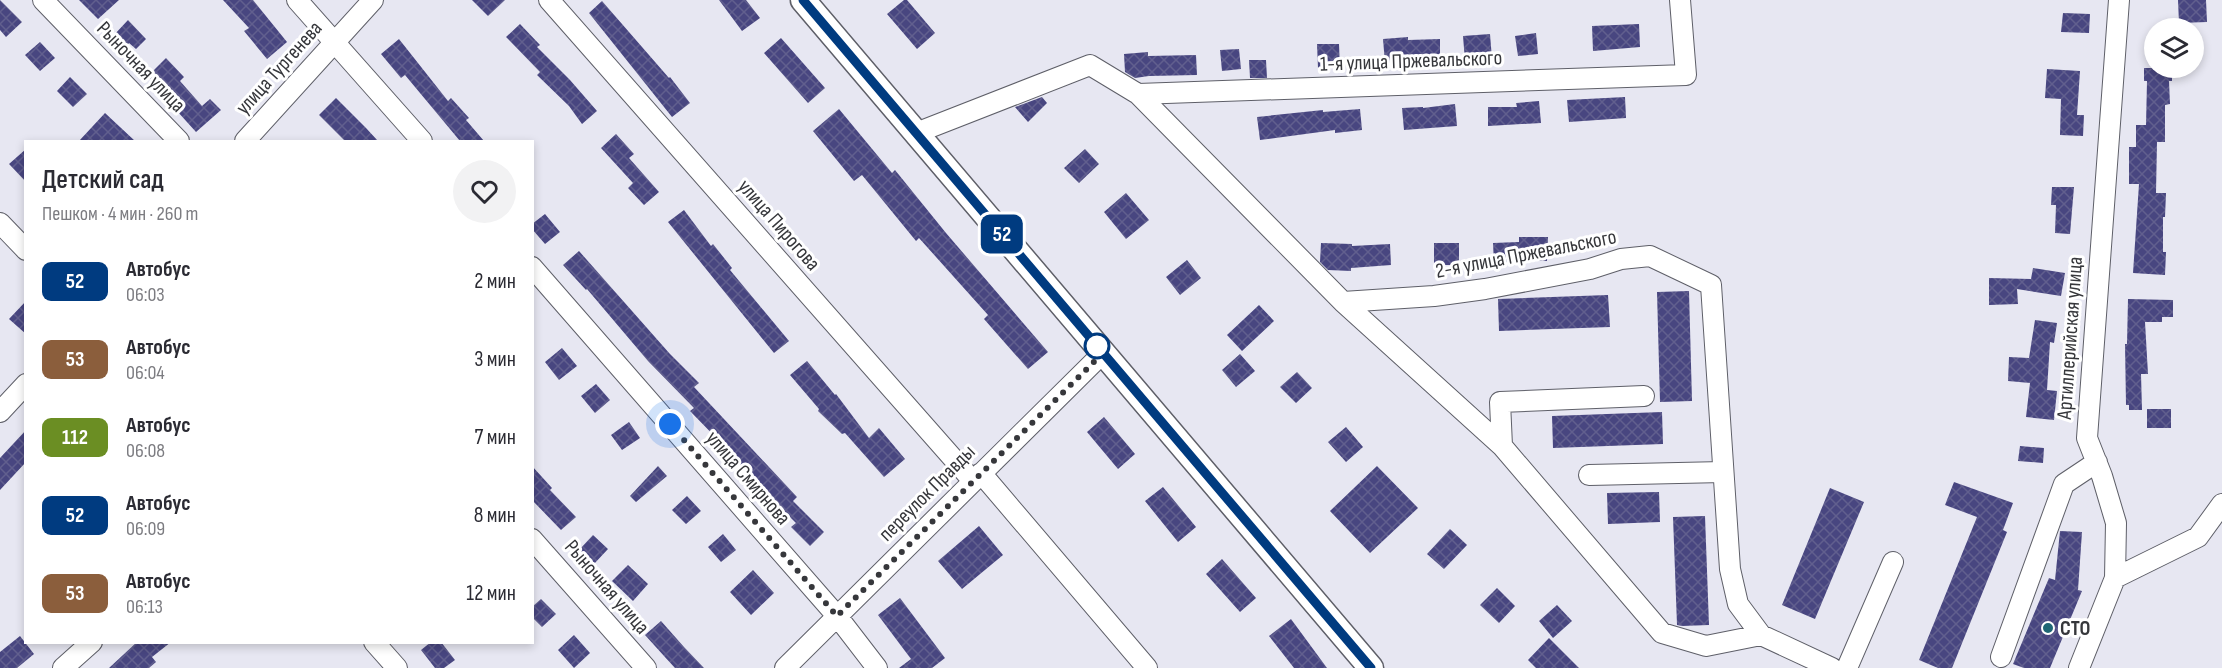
<!DOCTYPE html>
<html lang="ru">
<meta charset="utf-8">
<style>
:root{--surface:#fff;--page:#f2f2f3;--text:#2b2b33;--muted:#7c7c81}
body{margin:0;font-family:"Sofia Sans Condensed",sans-serif;background:var(--page);color:var(--text);height:100vh;display:flex;flex-direction:column;font-size:22px;white-space:nowrap}
*{box-sizing:border-box;margin:0}
p{font-size:20px;color:var(--muted)}
.icon{flex:none;width:33px;height:33px;fill:none;stroke:currentColor;stroke-width:2;stroke-linecap:round;stroke-linejoin:round}
.map{position:relative;flex:1;overflow:hidden}
.details{position:absolute;left:24px;top:140px;width:510px;height:504px;display:flex;flex-direction:column;background:var(--surface);border-radius:0px;box-shadow:0 3px 9px #0003}
.details>*{flex:none}
.badge{padding:0 12px;border-radius:9px;font-size:21px;line-height:39px}
.buttons{position:absolute;left:2144px;top:18px;display:grid;gap:12px}
.buttons a{display:grid;place-items:center;width:60px;height:60px;border-radius:50%;background:var(--surface);box-shadow:0 3px 9px #0003;font-size:30px}
.you{position:absolute;width:30px;height:30px;margin:-15px;border:4px solid #fff;border-radius:50%;background:#1a73e8;box-shadow:0 0 0 9px #1a73e833}
.map>.badge{position:absolute;translate:-50% -50%;box-shadow:0 0 0 3px #fff}
.round{display:grid;place-items:center;flex:none;width:63px;height:63px;border-radius:32px;background:var(--page)}
.summary{display:flex;align-items:center;justify-content:space-between;height:102px;padding:0 18px}
h1{font-size:28px;font-weight:600;line-height:45px}
ul{padding:0;list-style:none}
li{display:flex;align-items:center;gap:18px;height:78px;padding:0 18px}
li div{flex:1}
li b{display:block;font-size:22px}
li em{font-style:normal}
li .badge{min-width:66px;font-weight:700;text-align:center}
.map>svg:first-child{display:block}
.building{fill:url(#building-cross-hatch)}
.lines{fill:none;stroke-linecap:round;stroke-linejoin:round}
.minor-casing{stroke:#5e5f68;stroke-width:22}
.major-casing{stroke:#5e5f68;stroke-width:27}
.minor{stroke:#fff;stroke-width:20}
.major{stroke:#fff;stroke-width:24}
.line-casing{stroke:#fff;stroke-width:14}
.line{stroke:#003b80;stroke-width:9}
.walk{stroke:#36373b;stroke-width:6;stroke-dasharray:0 10.8}
.stop-dot{fill:#fff;stroke:#003b80;stroke-width:3}
.poi-dot{fill:#1e6674;stroke:#fff;stroke-width:2}
.labels{text-anchor:middle;dominant-baseline:central;stroke-width:6;stroke-linejoin:round;paint-order:stroke}
.street-label{font-size:21px;fill:#36373b;stroke:#fff}
.poi-label{font-size:21px;font-weight:bold;fill:#36373b;stroke:#fff;text-anchor:start}
</style>
<div class="map">
<svg width="2222" height="668" viewBox="0 0 2222 668">
<defs>
<pattern id="building-cross-hatch" width="8" height="8" patternUnits="userSpaceOnUse" patternTransform="scale(1.5)"><rect width="8" height="8" fill="#484680"/><path d="M0 0l8 8M0 8l8-8" fill="none" stroke="#615f8e"/></pattern>
</defs>
<rect width="100%" height="100%" fill="#e7e7f2"/>
<path class="building" d="M0 0 22 22 6 37 0 30Z
M79 0H119L98 19Z
M223 0H253L287 42 267 59 244 31 249 28Z
M472 0H505L488 16Z
M719 0H746L760 18 742 31Z
M904 0H907L935 33 917 49 887 14Z
M2178 0H2206L2207 22 2179 23Z
M602 1 669 78 670 77 690 103 672 117 589 13Z
M2063 13 2090 14 2089 33 2061 32Z
M128 20 146 39 136 49 129 43 126 47 114 35Z
M520 24 540 45 537 47 570 80 597 111 582 124 569 106 537 75 540 72 506 37Z
M1639 24 1640 47 1593 51 1592 26Z
M1536 33 1538 54 1518 56 1515 36Z
M1490 34 1492 59 1465 61 1463 36Z
M1408 37V40L1440 39V60L1385 63 1383 39Z
M781 38 825 88 808 103 764 53Z
M399 39 448 101 451 98 469 118 466 120 484 141H460L405 75 401 78 381 54Z
M40 42 55 58 40 71 25 55Z
M1317 44H1339L1340 68H1318Z
M1239 49 1241 69 1222 71 1220 50Z
M1148 52V56L1196 55 1197 75 1149 76 1135 78 1125 72 1124 54Z
M166 58 184 77 180 81 202 106 210 99 221 110 196 132 177 111 179 109 148 76Z
M1249 60H1266L1267 78H1250Z
M2144 68H2172V81H2169L2170 104 2165 105V142H2157L2156 193H2166L2165 217H2163V252H2166L2165 275 2133 273 2139 184H2129V147H2136V125H2146L2147 81H2144Z
M2047 69 2080 71 2077 115H2084L2083 136 2060 135 2061 99 2045 98Z
M70 77 87 94 73 107 57 91Z
M1042 97 1047 103 1028 122 1015 107Z
M1625 97 1626 118 1569 122 1567 100Z
M336 98 366 128 378 141H345L319 115Z
M1539 101 1541 123 1488 126V107H1517L1516 103Z
M1455 104 1457 126 1404 130 1402 108 1423 107V108Z
M839 109 892 173 895 170 946 233 1048 352 1028 369 984 319 988 315 919 238 916 241 862 175 854 181 813 131Z
M1360 109 1362 130 1335 133V130L1260 140 1257 117 1323 110V112Z
M105 113 135 141H79Z
M616 134 634 154 629 158 659 192 644 205 628 188 633 183 601 148Z
M26 149V182L9 164Z
M1085 149 1099 164 1079 183 1064 168Z
M2052 187H2074L2070 234 2055 233 2056 205H2051Z
M1126 193 1149 220 1126 239 1104 212Z
M684 210 711 246 713 244 732 268 730 270 789 341 774 353 668 222Z
M545 214 560 232 545 244 532 229V224Z
M1519 237H1548L1547 261 1511 260V262L1494 263 1493 243 1519 242Z
M1321 243 1352 244V246L1390 244 1391 265 1351 268V271L1328 270 1320 262Z
M1434 243H1459V265H1434Z
M579 251 670 354 699 383 694 387 797 497 793 501 824 532 810 546 791 527 796 523 748 475 726 448 690 411 694 408 648 361 587 289 586 290 563 265Z
M1187 260 1201 278 1180 295 1166 277Z
M2033 268 2065 273 2061 296 2017 289 2018 304 1989 305V278L2031 279Z
M1689 291 1692 401 1660 402 1657 292Z
M1608 295 1610 327 1499 331 1498 299Z
M2128 299 2173 300V317H2162V322H2145L2148 374H2141L2142 410H2129V405H2126L2125 344H2127Z
M26 301V334L9 319Z
M1259 305 1274 321 1242 351 1227 335Z
M2035 320 2057 323 2054 343 2050 342 2047 390 2057 391 2054 420 2026 417 2030 383 2008 381 2009 357 2029 358Z
M562 348 577 366 559 380 545 362Z
M1240 354 1255 371 1236 387 1222 370Z
M807 361 835 395 836 394 869 438 879 428 905 459 884 477 845 433 842 434 818 411 819 409 790 375Z
M1297 372 1312 388 1296 403 1280 387Z
M596 384 610 400 595 413 581 396Z
M2147 409H2171V428H2147Z
M1662 412 1663 444 1553 448 1552 416Z
M1104 417 1135 454 1118 469 1087 432Z
M629 422 640 438 622 450 611 435Z
M1346 427 1363 447 1346 462 1328 442Z
M26 430V462L0 490V458Z
M2020 446 2044 448 2043 463 2018 461Z
M532 466 552 488 550 490 576 517 561 530 532 500Z
M658 466 667 476 636 502 630 496Z
M1377 466 1418 508 1370 553 1330 511Z
M1954 482 2013 503 2003 530 2007 532 1952 668H1938L1919 660 1977 517 1945 505Z
M1163 487 1196 527 1178 542 1145 501Z
M1830 488 1864 502 1815 619 1782 605Z
M1659 492 1660 522 1608 524 1607 493Z
M687 496 701 511 686 524 672 510Z
M1705 516 1709 625 1682 626 1677 625 1673 517Z
M979 526 1003 555 962 589 938 561Z
M1450 529 1467 545 1444 569 1427 554Z
M2060 531 2082 532 2078 590 2082 591 2050 668H2024L2013 664 2049 578 2055 580Z
M723 534 736 550 721 562 708 547Z
M593 535 608 549 594 564 579 550Z
M1222 559 1256 598 1240 612 1206 574Z
M628 565 648 584 633 601 612 581Z
M753 570 774 593 751 615 730 592Z
M1497 588 1515 606 1499 623 1480 605Z
M900 598 945 658 932 668H899L911 659 878 615Z
M541 599 556 614 542 627 532 617V607Z
M1557 605 1572 621 1553 638 1539 621Z
M1291 619 1327 668H1294L1269 636Z
M661 621 684 647 704 668H675L664 656 645 635Z
M574 635 590 653 574 668 558 650Z
M20 636 34 654 17 668H0V652Z
M1549 638 1579 668H1536L1528 660Z
M137 642H171L152 657 156 662 149 668H109Z
M431 642H441L455 660 444 668H435L421 650Z"/>
<g class="lines">
<defs>
<path id="minor" d="M43 0 179 141
M297 0 422 141
M549 0 973 481
M1138 94 1686 75 1680 0
M916 133 1090 65 1138 94 1343 302 1502 446 1662 633 1706 646 1761 635
M245 141 373 0
M0 223 26 250
M532 267 837 616 877 668
M1343 302 1434 296 1485 289 1590 269 1621 259 1650 256 1711 285 1730 569 1738 604 1761 635 1832 668
M0 412 26 384
M1502 446 1500 402 1644 396
M981 473 1147 668
M1589 475 1723 472
M532 539 646 668
M2115 578 2198 537 2222 504
M374 642 397 668
M2001 657 2064 484 2097 462
M63 668 92 642
M785 668 1103 353
M1847 668 1893 562
M2079 668 2115 578 2116 523 2102 476 2087 438 2119 0"/>
<path id="major" d="M803 0 1371 668"/>
</defs>
<use href="#minor" class="minor-casing"/>
<use href="#major" class="major-casing"/>
<use href="#minor" class="minor"/>
<use href="#major" class="major"/>
</g>
<g class="lines">
<defs>
<path id="line" d="M803 0 1371 668"/>
</defs>
<use href="#line" class="line-casing"/>
<use href="#line" class="line"/>
<path class="walk" d="M670 424 837 616 1103 353 1097 346"/>
</g>
<circle class="stop-dot" cx="1097" cy="346" r="12"/>
<circle class="poi-dot" cx="2048" cy="628" r="6"/>
<g class="labels">
<g class="street-label">
<text transform="translate(1411 61) rotate(-2)">1-я улица Пржевальского</text>
<text transform="translate(141 67) rotate(46)">Рыночная улица</text>
<text transform="translate(279 68) rotate(-48)">улица Тургенева</text>
<text transform="translate(779 225) rotate(49)">улица Пирогова</text>
<text transform="translate(1526 254) rotate(-11)">2-я улица Пржевальского</text>
<text transform="translate(2070 338) rotate(-86)">Артиллерийская улица</text>
<text transform="translate(748 478) rotate(49)">улица Смирнова</text>
<text transform="translate(927 493) rotate(-45)">переулок Правды</text>
<text transform="translate(607 587) rotate(49)">Рыночная улица</text>
</g>
<g class="poi-label">
<text x="2060" y="628">СТО</text>
</g>
</g>
</svg>
<div class="buttons">
<a><svg class="icon" aria-label="layers" viewBox="0 0 24 24"><path d="M12 4l9 5-9 5-9-5zM3 14l9 5 9-5"/></svg></a>
</div>
<div class="you" style="left:670px;top:424px"></div>
<b class="badge" style="left:1002px;top:234px;background:#003b80;color:#fff">52</b>
<section class="details">
<div class="summary"><div><h1>Детский сад</h1><p>Пешком · 4 мин · 260 m</p></div><a class="round"><svg class="icon" aria-label="heart" viewBox="0 0 24 24"><path d="M12 20l-8-8c-3-5 5-10 8-4 3-6 11-1 8 4z"/></svg></a></div>
<ul>
<li><span class="badge" style="background:#003b80;color:#fff">52</span><div><b>Автобус</b><p>06:03</p></div><em>2 мин</em></li>
<li><span class="badge" style="background:#8b5e3c;color:#fff">53</span><div><b>Автобус</b><p>06:04</p></div><em>3 мин</em></li>
<li><span class="badge" style="background:#6b8e23;color:#fff">112</span><div><b>Автобус</b><p>06:08</p></div><em>7 мин</em></li>
<li><span class="badge" style="background:#003b80;color:#fff">52</span><div><b>Автобус</b><p>06:09</p></div><em>8 мин</em></li>
<li><span class="badge" style="background:#8b5e3c;color:#fff">53</span><div><b>Автобус</b><p>06:13</p></div><em>12 мин</em></li>
</ul>
</section>
</div>
